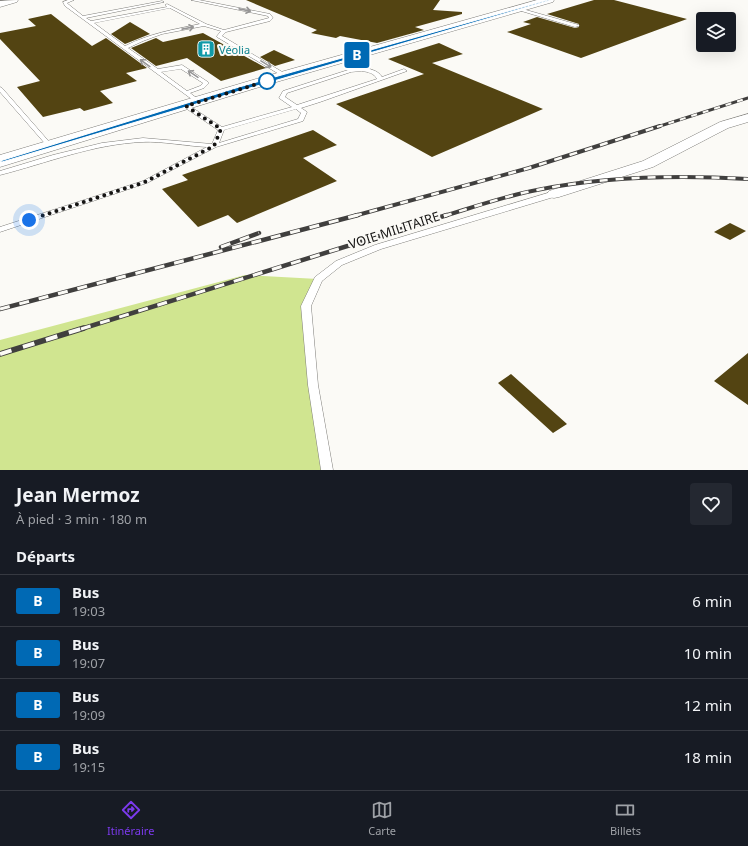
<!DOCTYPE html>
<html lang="fr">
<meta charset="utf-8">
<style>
:root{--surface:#171b24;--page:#242831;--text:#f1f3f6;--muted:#9ea1a6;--line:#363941;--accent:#7c3aed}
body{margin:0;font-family:"Noto Sans",sans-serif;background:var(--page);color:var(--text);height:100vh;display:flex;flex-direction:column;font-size:15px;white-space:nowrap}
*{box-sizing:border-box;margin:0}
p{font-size:13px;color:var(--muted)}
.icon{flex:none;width:22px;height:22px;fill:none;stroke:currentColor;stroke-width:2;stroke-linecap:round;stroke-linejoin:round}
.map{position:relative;height:470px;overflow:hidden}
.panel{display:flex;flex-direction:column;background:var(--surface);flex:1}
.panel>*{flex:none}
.badge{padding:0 8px;border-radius:3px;font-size:14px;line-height:26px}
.buttons{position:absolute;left:696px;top:12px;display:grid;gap:8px}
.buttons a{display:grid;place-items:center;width:40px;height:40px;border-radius:4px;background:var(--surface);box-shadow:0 4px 16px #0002;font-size:20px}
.you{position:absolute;width:20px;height:20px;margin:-10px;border:3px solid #fff;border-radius:50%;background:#1a73e8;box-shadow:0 0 0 6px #1a73e833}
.map>.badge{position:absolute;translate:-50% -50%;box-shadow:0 0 0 2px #fff}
h2{padding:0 16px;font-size:15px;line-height:36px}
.round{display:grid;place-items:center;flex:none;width:42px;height:42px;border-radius:4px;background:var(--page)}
.head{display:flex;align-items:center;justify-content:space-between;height:68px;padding:0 16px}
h1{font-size:19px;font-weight:700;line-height:30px}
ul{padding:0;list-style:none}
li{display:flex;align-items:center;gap:12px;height:52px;padding:0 16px;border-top:1px solid var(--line)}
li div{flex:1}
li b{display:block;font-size:15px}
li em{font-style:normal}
li .badge{min-width:44px;font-weight:700;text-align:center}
.tab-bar{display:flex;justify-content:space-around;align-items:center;height:56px;border-top:1px solid var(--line);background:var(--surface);font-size:11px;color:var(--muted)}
.tab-bar a{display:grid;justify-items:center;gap:2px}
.tab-bar .on{color:var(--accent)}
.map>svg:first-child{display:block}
.green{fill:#d0e590}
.building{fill:#534412}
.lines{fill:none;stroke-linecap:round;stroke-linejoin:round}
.service-casing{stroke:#7f7e7a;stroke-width:1}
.minor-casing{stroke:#7f7e7a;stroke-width:1}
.secondary-casing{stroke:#7f7e7a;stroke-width:1}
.service{fill:#fff;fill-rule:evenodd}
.minor{fill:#fff;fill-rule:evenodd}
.secondary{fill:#fff;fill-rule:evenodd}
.rail-far3-casing{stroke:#403f3e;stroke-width:3}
.rail-far2-casing{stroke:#403f3e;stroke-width:4}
.rail-far1-casing{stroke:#403f3e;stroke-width:4.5}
.rail-casing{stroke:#403f3e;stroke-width:5.5}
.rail-far3{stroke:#fbfaf6;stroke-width:2;stroke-dasharray:6;stroke-linecap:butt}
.rail-far2{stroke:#fbfaf6;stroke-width:2.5;stroke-dasharray:8;stroke-linecap:butt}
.rail-far1{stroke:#fbfaf6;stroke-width:3;stroke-dasharray:10;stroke-linecap:butt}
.rail{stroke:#fbfaf6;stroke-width:4;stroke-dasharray:12;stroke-linecap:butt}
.oneway{stroke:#969595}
.line{fill:#0069b4;stroke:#fff}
.walk{stroke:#151413;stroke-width:4;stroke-dasharray:0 7.2}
.stop-dot{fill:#fff;stroke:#0069b4;stroke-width:2}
.labels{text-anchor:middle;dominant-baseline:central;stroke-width:4;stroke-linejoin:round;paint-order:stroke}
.far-culture-label{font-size:11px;fill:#0d838f;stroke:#fbfaf6;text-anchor:start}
.street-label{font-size:13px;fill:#151413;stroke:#fbfaf6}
</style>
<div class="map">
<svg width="748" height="470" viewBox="0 0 748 470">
<rect width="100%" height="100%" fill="#fbfaf6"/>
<path class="green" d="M245 275 318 279 306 306 327 470H0V340Z"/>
<path class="building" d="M246 0H440L433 10 462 12V14L415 27 424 30 377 43 340 36 336 38 311 33 317 30Z
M594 0H614L687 19 581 58 507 32 531 24 523 22 537 17 575 28 579 27V24L547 14Z
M51 14 92 46 106 38 147 68 126 73 137 81 100 91 113 103 84 111 80 108 43 117 17 87 40 81 0 39V33L36 26 28 19Z
M130 22 150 34 125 44 111 34Z
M203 33 266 68 221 81 187 58 156 66 131 48 156 38 163 42Z
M439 43 463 54 432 63 543 109 432 157 336 104 424 74 388 59Z
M274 50 295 60 275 66 260 57Z
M313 130 337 145 303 158 337 181 237 223 228 215 198 227 162 189 188 180 182 175Z
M730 223 746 231 730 240 714 232Z
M748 353V405L714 381Z
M511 374 567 424 553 433 498 383Z"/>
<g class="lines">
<defs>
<path id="service" d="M68 0H74L67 3 68 4 83 16 162 1 164 2 86 18 91 21 167 7 165 5 167 4 206 24 224 30 269 18 268 16 191 0H199L270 14 273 18 270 21 226 32 222 36 289 76 284 77 217 37V36L221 31 204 26 162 34 143 41 128 48 158 69 182 65 208 82 209 83 204 88 190 93 202 102 197 103 65 6 63 2ZM170 8 200 24C172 30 151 33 125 46L94 23ZM181 69 203 83 200 86 187 91 161 72Z
M519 8 579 25V26L575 27 518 10Z
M362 67C369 69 378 70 382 77L404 69 407 71 320 102 301 108 307 112 303 121 216 147 147 183 0 232V227L143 181 207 147C186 146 162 141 143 142 93 144 47 163 0 175V171L53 155 102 143 143 138 212 144 218 130 184 107V105H188L222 127 292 107 279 98 283 91 348 70ZM362 71C368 72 374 73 377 79L297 105 285 97 287 93 351 72ZM296 109 301 113 298 119 219 143 224 130Z
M0 87 2 88 52 145V147H48L0 92Z
M551 192H557L558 194 557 196 381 249 342 265 322 281 311 306 318 385 333 470H321L308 385 301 306 315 277 336 261 375 245Z"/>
<path id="minor" d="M748 114V122L728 128 653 167 559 197 554 198 549 197 547 194 549 191 643 161 720 122Z"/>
<path id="secondary" d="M18 0 17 2 0 7V1Z
M537 0H554L553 2 266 85 0 167V155L256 79Z"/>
</defs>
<use href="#service" class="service-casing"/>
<use href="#minor" class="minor-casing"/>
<use href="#secondary" class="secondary-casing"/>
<use href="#service" class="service"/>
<use href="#minor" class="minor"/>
<use href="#secondary" class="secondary"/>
<defs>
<path id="rail-far3" d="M657 127 748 98"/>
<path id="rail-far2" d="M354 216 529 168 660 126
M444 216C474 207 505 196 537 190 607 176 677 175 748 179"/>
<path id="rail-far1" d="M221 247 259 233
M0 309 358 215
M81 329 447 215"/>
<path id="rail" d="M0 354 84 328"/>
</defs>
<use href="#rail-far3" class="rail-far3-casing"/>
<use href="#rail-far2" class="rail-far2-casing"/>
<use href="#rail-far1" class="rail-far1-casing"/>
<use href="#rail" class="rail-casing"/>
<use href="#rail-far3" class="rail-far3"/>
<use href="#rail-far2" class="rail-far2"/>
<use href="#rail-far1" class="rail-far1"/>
<use href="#rail" class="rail"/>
</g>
<defs><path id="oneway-shaft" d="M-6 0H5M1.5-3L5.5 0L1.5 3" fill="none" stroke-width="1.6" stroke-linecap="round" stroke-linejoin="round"/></defs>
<g class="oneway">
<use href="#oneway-shaft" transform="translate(245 10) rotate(11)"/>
<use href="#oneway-shaft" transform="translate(188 28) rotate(-11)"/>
<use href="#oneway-shaft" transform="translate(145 63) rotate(-144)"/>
<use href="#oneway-shaft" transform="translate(266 64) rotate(31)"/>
<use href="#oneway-shaft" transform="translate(193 74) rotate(-146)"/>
</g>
<path class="line" d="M548 0H551L243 90 2 162 0 161 239 87Z"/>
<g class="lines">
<path class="walk" d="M29 220 145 182 214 146 221 129 186 106 267 81"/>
</g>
<defs>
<symbol id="building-square" viewBox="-11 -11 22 22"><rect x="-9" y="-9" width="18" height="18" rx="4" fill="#0f9aa8" stroke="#fbfaf6"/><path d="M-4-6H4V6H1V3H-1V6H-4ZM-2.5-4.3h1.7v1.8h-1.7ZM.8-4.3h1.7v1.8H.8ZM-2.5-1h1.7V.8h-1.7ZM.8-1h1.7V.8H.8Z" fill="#fff"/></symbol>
</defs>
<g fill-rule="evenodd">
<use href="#building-square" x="196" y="39" width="20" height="20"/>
</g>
<circle class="stop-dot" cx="267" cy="81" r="8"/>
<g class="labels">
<g class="far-culture-label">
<text x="219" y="49">Véolia</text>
</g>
<g class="street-label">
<text transform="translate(394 230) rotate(-18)">VOIE MILITAIRE</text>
</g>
</g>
</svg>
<div class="buttons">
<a><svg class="icon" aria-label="layers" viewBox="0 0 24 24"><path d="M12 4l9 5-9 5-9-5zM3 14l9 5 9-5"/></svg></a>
</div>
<div class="you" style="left:29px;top:220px"></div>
<b class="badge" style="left:357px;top:55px;background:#0069b4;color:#fff">B</b>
</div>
<section class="panel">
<div class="head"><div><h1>Jean Mermoz</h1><p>À pied · 3 min · 180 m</p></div><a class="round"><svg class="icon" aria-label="heart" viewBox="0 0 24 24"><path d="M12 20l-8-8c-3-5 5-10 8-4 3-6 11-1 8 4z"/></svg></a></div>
<h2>Départs</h2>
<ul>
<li><span class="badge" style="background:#0069b4;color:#fff">B</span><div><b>Bus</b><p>19:03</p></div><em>6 min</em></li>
<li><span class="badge" style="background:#0069b4;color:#fff">B</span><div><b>Bus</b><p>19:07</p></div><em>10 min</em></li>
<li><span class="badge" style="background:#0069b4;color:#fff">B</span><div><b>Bus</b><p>19:09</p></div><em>12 min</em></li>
<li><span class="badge" style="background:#0069b4;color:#fff">B</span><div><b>Bus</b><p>19:15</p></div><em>18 min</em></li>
</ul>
</section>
<nav class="tab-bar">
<a class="on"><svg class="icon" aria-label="directions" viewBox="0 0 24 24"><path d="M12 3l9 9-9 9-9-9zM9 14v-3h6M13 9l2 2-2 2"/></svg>Itinéraire</a>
<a><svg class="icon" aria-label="map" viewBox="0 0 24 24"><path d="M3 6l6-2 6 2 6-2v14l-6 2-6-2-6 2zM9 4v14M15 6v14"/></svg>Carte</a>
<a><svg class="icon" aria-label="tickets" viewBox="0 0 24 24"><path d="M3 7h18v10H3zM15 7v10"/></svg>Billets</a>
</nav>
